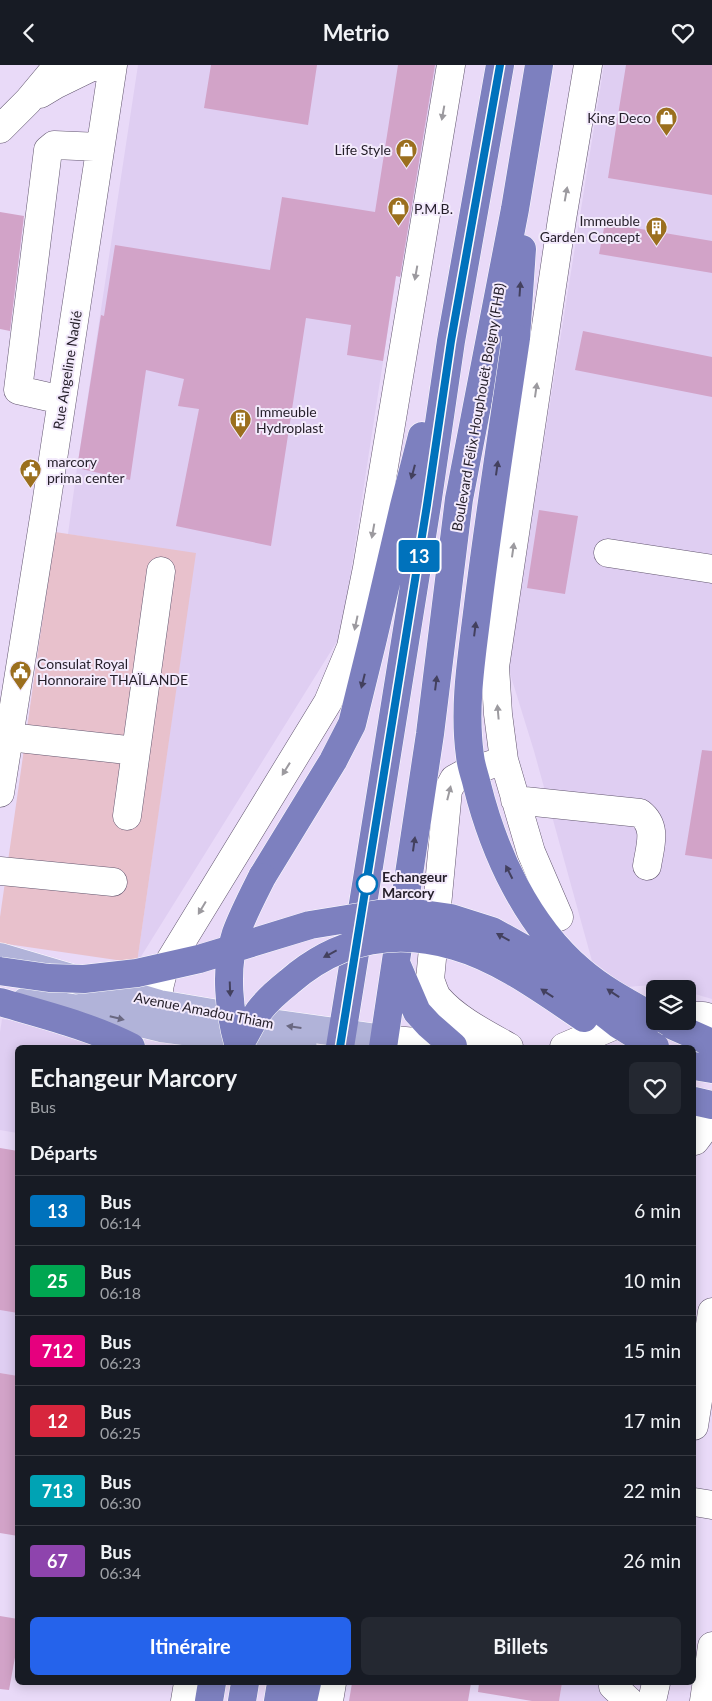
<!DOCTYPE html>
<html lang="fr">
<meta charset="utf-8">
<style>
:root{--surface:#171b24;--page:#242831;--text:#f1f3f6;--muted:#9ea1a6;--line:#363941;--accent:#2563eb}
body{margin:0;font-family:Lato,sans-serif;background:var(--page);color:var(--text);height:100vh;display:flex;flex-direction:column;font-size:19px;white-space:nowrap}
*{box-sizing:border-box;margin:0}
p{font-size:16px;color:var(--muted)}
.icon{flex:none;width:28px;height:28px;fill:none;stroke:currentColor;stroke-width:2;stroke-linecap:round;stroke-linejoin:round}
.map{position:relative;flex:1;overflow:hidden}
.panel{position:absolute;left:15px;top:980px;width:681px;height:640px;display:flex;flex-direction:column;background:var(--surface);border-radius:8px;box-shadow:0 2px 12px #0003}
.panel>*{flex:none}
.badge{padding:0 10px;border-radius:4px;font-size:18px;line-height:32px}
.tools{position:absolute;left:646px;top:915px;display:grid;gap:10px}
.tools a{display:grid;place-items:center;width:50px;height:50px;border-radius:8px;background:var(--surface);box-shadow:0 2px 12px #0003;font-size:25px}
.map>.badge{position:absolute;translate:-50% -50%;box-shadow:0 0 0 2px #fff}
h2{padding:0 15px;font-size:19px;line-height:45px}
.round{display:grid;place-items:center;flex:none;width:52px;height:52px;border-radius:8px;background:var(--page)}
.summary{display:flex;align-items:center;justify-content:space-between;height:85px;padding:0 15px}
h1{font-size:24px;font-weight:700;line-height:38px}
.cta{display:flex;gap:10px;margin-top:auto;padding:10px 15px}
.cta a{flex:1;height:58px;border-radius:8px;background:var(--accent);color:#fff;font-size:20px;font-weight:700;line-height:58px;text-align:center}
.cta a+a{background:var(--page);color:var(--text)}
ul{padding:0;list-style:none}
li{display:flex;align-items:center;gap:15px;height:70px;padding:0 15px;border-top:1px solid var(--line)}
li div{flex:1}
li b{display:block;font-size:19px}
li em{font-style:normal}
li .badge{min-width:55px;font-weight:700;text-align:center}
header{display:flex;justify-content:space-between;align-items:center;height:65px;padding:0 15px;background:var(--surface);font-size:22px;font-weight:700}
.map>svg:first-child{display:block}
.built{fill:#dfcef2}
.green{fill:#e8c1cc}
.building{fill:#d2a3c8}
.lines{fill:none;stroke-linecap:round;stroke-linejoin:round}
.minor-casing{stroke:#62566f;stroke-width:29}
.major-casing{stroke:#fff;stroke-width:29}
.highway-casing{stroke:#fff;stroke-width:29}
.minor{stroke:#fff;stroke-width:28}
.major{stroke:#b1b3d9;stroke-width:28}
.highway{stroke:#7d80bf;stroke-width:28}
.highway-bridge-casing{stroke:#fff;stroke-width:29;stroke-linecap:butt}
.highway-bridge{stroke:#7d80bf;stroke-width:28}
.oneway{fill:#9c9a9f}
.oneway2{fill:#43405e}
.oneway3{fill:#6a6881}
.line-casing{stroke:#fff;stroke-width:11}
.line{stroke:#0072bc;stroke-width:8}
.stop-dot{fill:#fff;stroke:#0072bc;stroke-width:2.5}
.labels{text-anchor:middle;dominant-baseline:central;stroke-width:4;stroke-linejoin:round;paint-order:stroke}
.poi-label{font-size:14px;fill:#241e29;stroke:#f3eafc;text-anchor:start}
.street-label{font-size:14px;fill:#241e29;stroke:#f3eafc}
.stop-label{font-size:14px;font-weight:bold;fill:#241e29;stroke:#f3eafc;text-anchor:start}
</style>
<header><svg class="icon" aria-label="back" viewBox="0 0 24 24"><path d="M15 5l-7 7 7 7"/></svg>Metrio<svg class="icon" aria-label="heart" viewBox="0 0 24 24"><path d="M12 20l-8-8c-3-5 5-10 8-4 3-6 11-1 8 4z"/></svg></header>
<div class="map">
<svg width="712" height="1636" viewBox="0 0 712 1636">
<rect width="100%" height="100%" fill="#e9daf8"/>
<path class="built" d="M138 0H437L404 212 396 211 394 225 341 570 137 898 195 489 68 469 77 403Z
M604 0H712V934L688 927V924H678L664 919 627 922 592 896 534 686 508 602Z
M2 954 74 965 121 982H18L17 1068 0 1065V967Z
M0 1190 17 1192V1311L0 1308Z
M562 1618H634L630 1636H559Z"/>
<path class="green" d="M55 467 196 488 137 898 0 878V852Z"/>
<path class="building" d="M211 0H317L308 60 204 43Z
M398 0H435L400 212 396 211 383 296 347 290 351 260 306 253 271 481 176 461 199 344 178 341 184 314 146 305 130 415 77 403 101 250 104 251 115 180 270 205 282 132 375 147Z
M626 0H712V130L608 113Z
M0 147 24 151 10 266 0 264Z
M605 158 712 176V208L599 189Z
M583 266 712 292V332L575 305Z
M539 445 578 451 565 529 527 523Z
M702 685 712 686V794L685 790Z
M0 1083 18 1086V1248L0 1245Z
M0 1308 18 1311V1471L0 1468Z
M0 1551 18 1554V1576L9 1625 0 1624Z
M352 1618H471L468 1636H349Z
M479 1618H562L559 1636H532L478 1627Z"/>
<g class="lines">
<defs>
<path id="minor" d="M40 29 55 20 96 0
M0 64 28 36 58 0
M62 335 18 325 48 85 54 80 100 82
M608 488 712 504
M9 672 136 686
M496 698 465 708 454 714 448 725 430 915C433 921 434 928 438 933 456 954 486 969 509 982
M0 728 46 440 113 0
M515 735 640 748C658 762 650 781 647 801
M127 751 161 506
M0 806 113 817
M559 852 531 787 504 695 498 649 495 602 562 154 588 0
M688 951H703L712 953
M160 961 159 923 163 907 328 637 351 582 367 503 451 0
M384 974 467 982
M564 982 625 956 639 953
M695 1076 712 1053
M694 1361 712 1247
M694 1437 712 1440
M613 1621 629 1636
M185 1636 188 1618
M329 1636 332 1618
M652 1636 656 1618
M704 1636 712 1581"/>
<path id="major" d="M0 892 159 939 271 958 384 974
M26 936 86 945 161 963 303 982"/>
<path id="highway" d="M516 273 522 184
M262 812 333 696 352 659 372 578 404 441 422 371
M396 898 417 947 429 960 453 981
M0 937C44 950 90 961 131 982
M662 956 712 978
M340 982 427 440 451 276 500 0
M383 982 430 669 459 434 515 144 539 0
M694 1001 712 1004
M694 1036 712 1040
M209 1636 212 1618
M242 1636 245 1618
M278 1636 281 1618
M303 1636 307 1618"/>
</defs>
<use href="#minor" class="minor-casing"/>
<use href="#major" class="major-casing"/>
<use href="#highway" class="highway-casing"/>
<use href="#minor" class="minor"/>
<use href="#major" class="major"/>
<use href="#highway" class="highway"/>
<defs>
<path id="highway-bridge" d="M516 273C503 362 489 451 478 540 472 590 463 641 470 691 471 701 475 711 477 720 494 788 527 860 581 906 603 925 630 939 655 953
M0 906 49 913 84 914 137 908 199 894 310 860 378 849 409 847 451 853 492 866 537 891 571 922 618 959 655 982
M238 982C245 971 251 958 259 946 267 935 279 925 289 917 337 875 394 863 455 881 501 894 545 927 584 953
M239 982C229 947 224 904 236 868 243 849 253 830 262 812"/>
</defs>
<use href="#highway-bridge" class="highway-bridge-casing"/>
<use href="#highway-bridge" class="highway-bridge"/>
</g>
<defs><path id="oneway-solid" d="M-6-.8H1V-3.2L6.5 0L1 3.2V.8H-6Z" transform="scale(1.25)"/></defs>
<g class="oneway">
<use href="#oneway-solid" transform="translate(443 48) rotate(100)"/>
<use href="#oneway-solid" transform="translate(566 129) rotate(-80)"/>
<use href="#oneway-solid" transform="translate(416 208) rotate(100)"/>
<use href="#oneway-solid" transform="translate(536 325) rotate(-82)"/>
<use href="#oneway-solid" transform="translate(373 466) rotate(100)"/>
<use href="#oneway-solid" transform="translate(513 485) rotate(-82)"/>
<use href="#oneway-solid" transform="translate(356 558) rotate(102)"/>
<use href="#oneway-solid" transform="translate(498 647) rotate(-95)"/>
<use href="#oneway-solid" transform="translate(286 704) rotate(122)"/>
<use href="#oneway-solid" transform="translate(449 728) rotate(-76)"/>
<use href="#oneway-solid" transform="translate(202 843) rotate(121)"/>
</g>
<g class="oneway2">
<use href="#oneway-solid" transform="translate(520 224) rotate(-86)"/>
<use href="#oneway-solid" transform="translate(497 403) rotate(-82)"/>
<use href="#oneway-solid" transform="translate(413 407) rotate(105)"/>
<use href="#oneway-solid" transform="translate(475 564) rotate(-83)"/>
<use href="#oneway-solid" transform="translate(363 616) rotate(104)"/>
<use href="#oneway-solid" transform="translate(436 618) rotate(-83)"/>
<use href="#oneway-solid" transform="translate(414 779) rotate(-82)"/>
<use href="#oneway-solid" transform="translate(509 807) rotate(-117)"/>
<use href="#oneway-solid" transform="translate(503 872) rotate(-151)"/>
<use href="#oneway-solid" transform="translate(330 889) rotate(152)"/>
<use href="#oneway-solid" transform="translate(230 924) rotate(88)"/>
<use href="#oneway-solid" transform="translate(547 928) rotate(-147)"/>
<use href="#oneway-solid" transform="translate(613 928) rotate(-146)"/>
</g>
<g class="oneway3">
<use href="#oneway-solid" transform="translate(117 953) rotate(14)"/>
<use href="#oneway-solid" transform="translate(294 962) rotate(-172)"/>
</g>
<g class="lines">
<defs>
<path id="line" d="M340 982 427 440 451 276 500 0"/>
</defs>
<use href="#line" class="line-casing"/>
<use href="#line" class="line"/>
</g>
<defs>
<symbol id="shop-pin" viewBox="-11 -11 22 30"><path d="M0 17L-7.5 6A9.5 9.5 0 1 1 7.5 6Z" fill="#9b6f1e" stroke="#f3eafc"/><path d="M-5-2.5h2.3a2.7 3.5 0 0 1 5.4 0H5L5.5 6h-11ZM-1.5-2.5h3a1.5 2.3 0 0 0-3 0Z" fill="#fff"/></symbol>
<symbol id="building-pin" viewBox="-11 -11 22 30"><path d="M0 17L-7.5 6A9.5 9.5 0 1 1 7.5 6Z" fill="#9b6f1e" stroke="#f3eafc"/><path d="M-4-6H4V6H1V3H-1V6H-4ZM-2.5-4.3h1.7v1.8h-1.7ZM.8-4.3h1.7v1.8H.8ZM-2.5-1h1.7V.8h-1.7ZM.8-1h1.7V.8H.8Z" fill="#fff"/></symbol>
<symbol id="civic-pin" viewBox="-11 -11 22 30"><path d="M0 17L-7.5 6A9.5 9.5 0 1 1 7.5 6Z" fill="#9b6f1e" stroke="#f3eafc"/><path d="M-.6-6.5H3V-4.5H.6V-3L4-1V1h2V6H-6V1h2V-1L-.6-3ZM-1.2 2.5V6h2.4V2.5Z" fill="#fff"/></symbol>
</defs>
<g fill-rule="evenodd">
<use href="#shop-pin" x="654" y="40" width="25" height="34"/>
<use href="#shop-pin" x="394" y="72" width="25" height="34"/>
<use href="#shop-pin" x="386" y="130" width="25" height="34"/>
<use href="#building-pin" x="644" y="150" width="25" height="34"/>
<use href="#building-pin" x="228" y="342" width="25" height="34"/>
<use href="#civic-pin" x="18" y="392" width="25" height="34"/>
<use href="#civic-pin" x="8" y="594" width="25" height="34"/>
</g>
<circle class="stop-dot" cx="367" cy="819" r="10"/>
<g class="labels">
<g class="poi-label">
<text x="651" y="52" text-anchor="end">King Deco</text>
<text x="391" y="84" text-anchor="end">Life Style</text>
<text x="414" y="143">P.M.B.</text>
<text x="640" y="155" text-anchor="end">Immeuble<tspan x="640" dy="16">Garden Concept</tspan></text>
<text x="256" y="346">Immeuble<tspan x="256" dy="16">Hydroplast</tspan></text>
<text x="47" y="396">marcory<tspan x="47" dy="16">prima center</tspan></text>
<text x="37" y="598">Consulat Royal<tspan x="37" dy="16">Honnoraire THAÏLANDE</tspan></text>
</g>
<g class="street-label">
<text transform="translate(67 305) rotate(-81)">Rue Angeline Nadié</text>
<text transform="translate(478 342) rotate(-80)">Boulevard Félix Houphouët Boigny (FHB)</text>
<text transform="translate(204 945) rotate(11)">Avenue Amadou Thiam</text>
</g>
<g class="stop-label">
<text x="382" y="811">Echangeur<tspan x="382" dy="16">Marcory</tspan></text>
</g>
</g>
</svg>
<div class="tools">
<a><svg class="icon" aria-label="layers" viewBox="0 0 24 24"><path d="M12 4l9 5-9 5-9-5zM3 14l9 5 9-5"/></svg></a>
</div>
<b class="badge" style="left:419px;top:491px;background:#0072bc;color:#fff">13</b>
<section class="panel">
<div class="summary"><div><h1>Echangeur Marcory</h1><p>Bus</p></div><a class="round"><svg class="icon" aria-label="heart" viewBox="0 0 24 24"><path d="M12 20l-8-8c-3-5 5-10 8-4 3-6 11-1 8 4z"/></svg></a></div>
<h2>Départs</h2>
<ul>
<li><span class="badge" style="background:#0072bc;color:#fff">13</span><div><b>Bus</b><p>06:14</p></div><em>6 min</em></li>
<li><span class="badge" style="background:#00a651;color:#fff">25</span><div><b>Bus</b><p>06:18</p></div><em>10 min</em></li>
<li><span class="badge" style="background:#e6007e;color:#fff">712</span><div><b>Bus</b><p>06:23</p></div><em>15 min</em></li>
<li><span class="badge" style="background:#d7263d;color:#fff">12</span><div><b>Bus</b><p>06:25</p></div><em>17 min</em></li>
<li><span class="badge" style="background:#00a3b4;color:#fff">713</span><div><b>Bus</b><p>06:30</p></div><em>22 min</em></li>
<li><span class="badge" style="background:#8e44ad;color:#fff">67</span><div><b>Bus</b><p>06:34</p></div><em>26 min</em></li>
</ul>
<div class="cta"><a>Itinéraire</a><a>Billets</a></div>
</section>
</div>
